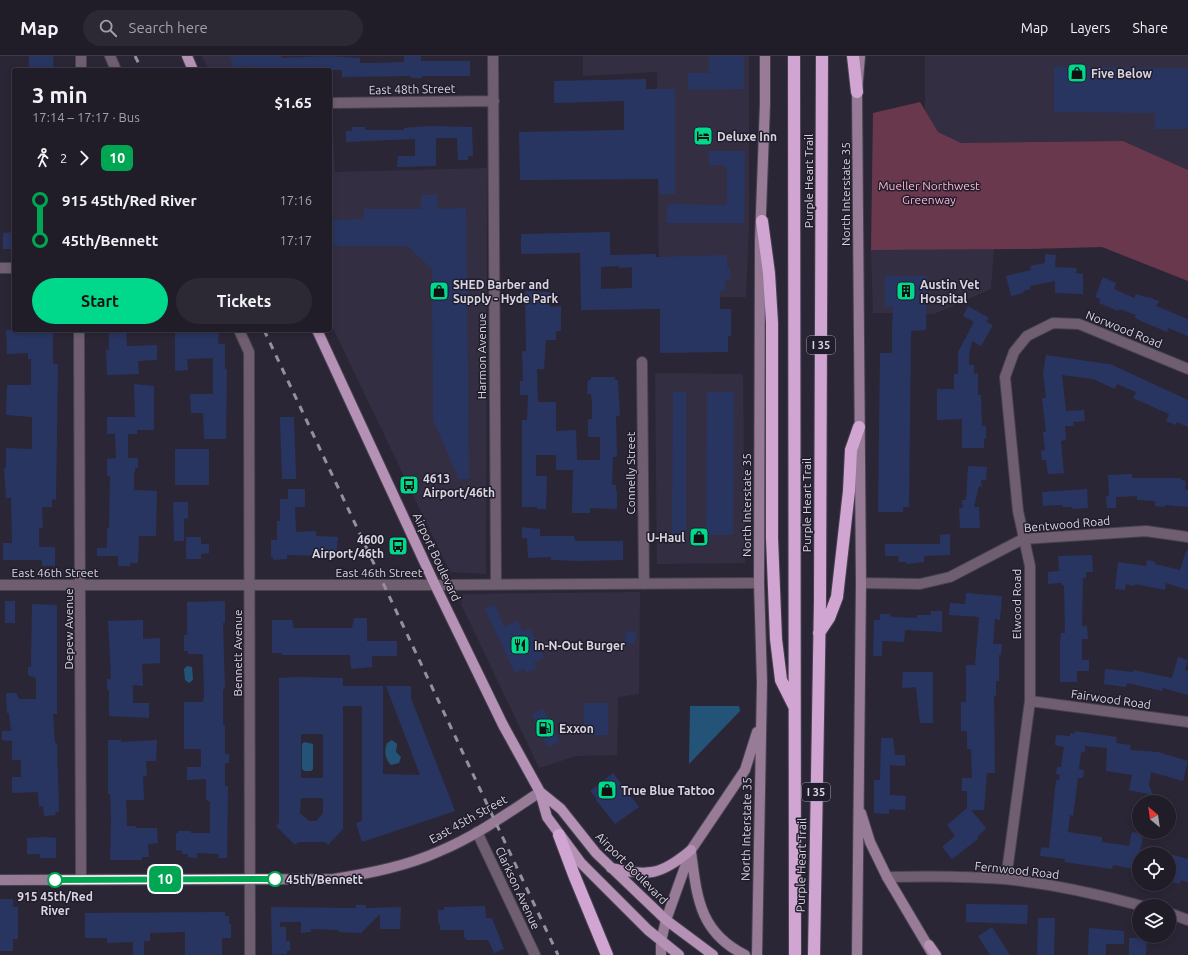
<!DOCTYPE html>
<meta charset="utf-8">
<style>
:root{--surface:#201c28;--page:#2d2934;--text:#f1f3f6;--muted:#a2a1a8;--line:#3d3a45;--accent:#00d98c}
body{margin:0;font-family:Ubuntu,sans-serif;background:var(--page);color:var(--text);height:100vh;display:flex;flex-direction:column;font-size:15px;white-space:nowrap}
*{box-sizing:border-box;margin:0}
p{font-size:13px;color:var(--muted)}
.icon{flex:none;width:22px;height:22px;fill:none;stroke:currentColor;stroke-width:2;stroke-linecap:round;stroke-linejoin:round}
.map{position:relative;flex:1;overflow:hidden}
.panel{position:absolute;left:12px;top:12px;width:320px;height:264px;display:flex;flex-direction:column;background:var(--surface);border-radius:4px;box-shadow:0 2px 6px #0003,0 0 0 1px var(--line)}
.panel>*{flex:none}
.badge{padding:0 8px;border-radius:6px;font-size:14px;line-height:26px}
.needle{width:26px;rotate:331deg}
.controls{position:absolute;left:1132px;top:739px;display:grid;gap:8px}
.controls a{display:grid;place-items:center;width:44px;height:44px;border-radius:50%;background:var(--surface);box-shadow:0 2px 6px #0003,0 0 0 1px var(--line);font-size:20px}
.map>.badge{position:absolute;translate:-50% -50%;box-shadow:0 0 0 2px #fff}
.legs{display:flex;align-items:center;gap:6px;height:44px;padding:0 20px;font-size:13px}
.legs p{margin-inline-start:auto}
.headline{display:flex;align-items:center;justify-content:space-between;height:68px;padding:0 20px}
h1{font-size:22px;font-weight:700;line-height:30px}
.button{display:flex;gap:8px;margin-top:auto;padding:8px 20px}
.button a{flex:1;height:46px;border-radius:24px;background:var(--accent);color:#111;font-size:16px;font-weight:700;line-height:46px;text-align:center}
.button a+a{background:var(--page);color:var(--text)}
ul{padding:0 20px;list-style:none}
li{display:flex;align-items:center;gap:14px;height:40px;font-size:15px}
li i{display:grid;place-items:center;width:6px;height:100%;margin:0 5px;background:currentColor}
li i::after{content:'';width:10px;height:10px;margin:-5px;border:3px solid;border-radius:50%;background:var(--surface)}
li p{margin-inline-start:auto}
li:first-child i{background:linear-gradient(#0000 50%,currentColor 0)}
li:last-child i{background:linear-gradient(currentColor 50%,#0000 0)}
header{display:flex;align-items:center;gap:24px;box-sizing:border-box;height:56px;padding:0 20px;background:var(--surface);border-bottom:1px solid var(--line)}
header strong{font-size:19px}
nav{display:flex;gap:22px;margin-inline-start:auto;font-size:14px}
.search{width:280px;height:36px;background:var(--page);display:flex;align-items:center;gap:10px;box-sizing:border-box;padding:0 14px;border-radius:22px;color:var(--muted);font-size:15px}
.map>svg:first-child{display:block}
.built{fill:#342e43}
.green{fill:#6a384d}
.water{fill:#235477}
.building{fill:#293561;fill-rule:evenodd}
.lines{fill:none;stroke-linecap:round;stroke-linejoin:round}
.street-casing{stroke:#474251;stroke-width:12}
.secondary-casing{stroke:#474251;stroke-width:12}
.primary-casing{stroke:#474251;stroke-width:12}
.highway-casing{stroke:#474251;stroke-width:14}
.street{stroke:#6f5e6f;stroke-width:10}
.secondary{stroke:#977b97;stroke-width:10}
.primary{stroke:#b591b5;stroke-width:10}
.highway{stroke:#d1a5d1;stroke-width:12}
.rail{stroke:#94909d;stroke-width:3;stroke-dasharray:7 7;stroke-linecap:butt}
.line-1-casing{stroke:#fff;stroke-width:9}
.line-1{stroke:#00a651;stroke-width:6}
.stop-1-dot{fill:#fff;stroke:#00a651;stroke-width:2}
.labels{text-anchor:middle;dominant-baseline:central;stroke-width:3;stroke-linejoin:round;paint-order:stroke}
.shield{fill:#211d2c;stroke:#a19eaa;stroke-width:1}
.shield-label{font-size:11px;font-weight:bold;fill:#d8d5e0}
.poi-label{font-size:12px;font-weight:bold;fill:#d8d5e0;stroke:#211d2c;text-anchor:start}
.street-label{font-size:12px;fill:#d8d5e0;stroke:#211d2c}
.park-label{font-size:12px;fill:#fcb7d2;stroke:#211d2c}
.stop-label{font-size:12px;font-weight:bold;fill:#d8d5e0;stroke:#211d2c;text-anchor:start}
</style>
<header>
<strong>Map</strong>
<div class="search"><svg class="icon" aria-label="search" viewBox="0 0 24 24"><circle cx="10" cy="10" r="6"/><path d="M15 15l6 6"/></svg>Search here</div>
<nav><a>Map</a><a>Layers</a><a>Share</a></nav>
</header>
<div class="map">
<svg width="1188" height="899" viewBox="0 0 1188 899">
<rect width="100%" height="100%" fill="#2b2636"/>
<path class="built" d="M202 0H282L281 14H209Z
M583 0H749V169L746 241 659 242 657 16 583 20Z
M925 0H1188V114L1123 85 961 87 938 76 925 55Z
M330 54H332L335 116 487 112 486 518 450 516 330 266Z
M994 193 991 233 934 258 873 257 871 194Z
M655 317 743 318 745 507 657 508Z
M640 536 639 638 618 641 617 699 576 700 539 712 461 548 463 538Z"/>
<path class="green" d="M920 46 938 76 961 87 1123 85 1188 114V225L1102 191 1029 193 871 194 873 57Z"/>
<path class="water" d="M187 610 192 611 193 624 189 627 185 624 184 613Z
M690 650H739L740 655 689 708Z
M392 684 397 688 396 696 401 701 399 707 391 709C385 703 384 695 387 687Z
M304 686 313 688V713L311 715H304L302 713V688Z"/>
<path class="building" d="M29 0H53L54 14H29Z
M230 0H280V2L328 0 360 2V7H374L404 6V0H421V5H470V20H422V22H411V20L342 21V14H248L246 9 234 13Z
M709 0H744V33L691 34 688 31V17H709Z
M1054 11 1188 12V73H1155V57L1054 56Z
M646 23V33H675V138H659V123L520 124 519 76 624 74V45L554 47V25Z
M429 70 472 71 473 100H468V104H458L457 82H436V110L397 111 398 100H415V83L346 86V75H352V71H365V74H404V72Z
M709 95H745L744 167H667V151L670 148 727 149V112H725V109H709Z
M421 139H437L438 153 466 152 469 423H459L433 364 432 213 407 190H330V164L364 163V153H421Z
M14 176V193H3V177Z
M610 176V199L656 198V201L727 199V212H730V223H725V235H720V253H731V280H728V296L660 297V253L581 254 580 197 521 198V178ZM619 210V212L632 211V232L601 233V211Z
M1045 198 1056 199 1055 211 1074 212 1077 213 1076 217 1083 218V238L1055 237V225L1030 230V233L1023 235 1024 237 1011 240 1006 220 1031 214 1030 210 1045 207Z
M885 220H927L926 274 911 275 909 451H903V456H878L880 297H892V273L893 251H885Z
M1103 221 1116 227 1114 233 1134 242 1136 238 1148 242V241L1159 245 1156 250 1188 263V280L1168 272 1167 276 1139 264 1134 261 1136 259 1119 253 1118 255 1099 247 1100 243 1095 241Z
M525 235 550 236V251L561 250V275H556V284H546L544 313H537L538 346H556V375L576 374 577 404H600V381H588V363H592V345L591 338H587L588 324H591V321H615V324H618L620 360H616L617 401H613L612 429H616V435H617V453L590 452V457H572L573 414H556V399H536V420H547L546 453H537V451H522V364H527L528 339H520V325H523L522 295H526Z
M968 250 989 262 986 266 993 269 981 290 972 285 969 299V309H974V318L978 317V339H981L982 370H986V382L984 383V392H962V363L937 364V333H954V318H958V296L974 266 963 260Z
M6 274H53V308H58L56 444 52 443V451H42L43 472H39V491H55V510H42V504H3V487H12L11 442H6L4 412H6V392L32 393V361L6 359 7 329H31V303H28V297L7 298Z
M109 274H126L127 290 157 289V304L138 305 139 318 107 319 106 294H109Z
M175 274H219L218 288H225V313H227L226 383H204L203 357H191L190 338H213V302L187 303 188 314 175 315Z
M1046 299 1108 308V307L1188 344V371L1177 366 1176 369 1166 365 1169 358 1133 342 1136 336 1117 328 1115 333 1093 323 1062 319 1066 355 1084 354 1085 365 1073 366 1074 370H1065L1066 384 1061 385 1064 417 1048 418 1046 404H1042L1041 395 1045 394 1043 376H1046L1042 342H1046L1043 317Z
M134 328 154 330V374H137V378H128V402H138V412H135V416H134V434L157 435 156 480H139L138 507H130V510H118V500H97V492H107V472H109L110 420H107V403L116 402 115 378H107V361H135Z
M673 336H686V478H672Z
M710 336H734L733 479H706L707 337Z
M280 361H294L296 423H282Z
M175 393H209V429H175Z
M968 410 987 411 986 424H981L982 431 979 430 974 451H979L980 472H960L959 452H963L962 444H966Z
M1132 418V422H1181V424L1186 425 1185 433 1188 434V451L1165 449V451L1155 450V445L1137 444V440L1116 441V452H1107L1106 440H1109L1108 419Z
M288 433H305V451H295L296 476 316 475V480L338 481 336 500 287 499V503L273 504V501H271V484H277V465H280V443H288Z
M1087 433 1088 452 1072 453V451H1063L1062 449 1043 450 1042 436Z
M173 446H188V462L184 463V485H174Z
M522 471 540 473V480H574L575 485H623V504L580 505 551 504V501L528 502 527 482H522Z
M950 478V499L924 500V506L906 508V506H899L898 500H885V488H940V479Z
M186 481H201V488H209V497L201 498V503H186Z
M1186 495H1188V534L1166 527 1165 534 1135 528V530L1126 528 1125 534 1115 533 1118 506 1146 510 1147 504 1156 506 1155 508 1180 514Z
M1092 499 1093 516H1086V522H1083L1082 570H1087L1088 583H1082V604H1089V615H1077V626H1060V584L1061 577H1065L1064 529 1062 530 1061 527 1048 528V516L1059 515 1058 500Z
M966 537 1002 540 1000 564 995 563 993 588H1002L1001 599H999V625H996V640H994L995 717H987L984 754H971L986 772 977 781 978 783 952 803 942 791 955 780 947 769 967 752V735H962V722H972L971 693H967V675H961V646H966V609H975L979 561 949 559 950 547 965 548Z
M5 545H15V567H5Z
M225 545V567H223L225 633H223V669H225V698H229V707H225V730H228L227 802H218L219 798 197 797V802L188 801V798H182V795L176 794V777H178V775H191V777H210V746L206 744V723L187 724V711H201V693H184V646H203L204 639 203 598H188V595H184V579H187V546Z
M32 548 57 549V658H53L55 687H57L59 756H55L56 759 44 760 43 750 39 751 38 736 12 737V721H21V704H12V685L2 684V675H11L9 657H7L6 637H16L19 643H36V622L28 619V611H31V608Z
M495 549 504 571 517 565 522 576 530 572 544 602 534 606 537 612 526 617 524 612 515 617 485 553Z
M931 555H942V576L905 574 904 586 882 585V600H873L874 564H880V558H890V560L893 561 917 562V559H931Z
M354 562H367V585H397V600H372V611L351 613 350 599H282V597H272V564H292L294 572H352Z
M143 564V583L160 582V607L142 608 143 630 133 629V647H149V662L109 660V634H107V623H111L108 565Z
M627 575 637 577 634 588 624 586Z
M1178 601 1188 604 1185 614 1188 615V639L1163 632 1162 635 1127 627 1126 631 1104 628 1105 613 1133 616V614L1172 622Z
M903 616H933V667H920L916 631 902 632Z
M298 621 343 622V630H383V718L420 719 386 630H411V642L455 755 362 786 356 767 362 765V650H343V773L328 789 325 786H298L295 789 276 770 279 767V622ZM301 678H323V722H301ZM301 742H323V757L316 765H309L300 757Z
M584 647H608V679H584Z
M543 653 560 685 548 691 532 659Z
M1075 675 1117 681 1116 687 1131 689 1130 694 1158 696 1188 705 1183 725 1151 716 1149 729 1153 739 1129 734 1132 719 1106 715 1107 692 1085 690V696H1081L1079 713 1084 714 1083 722H1078L1073 760 1070 759 1068 776 1102 781V786L1129 790 1132 776 1144 778 1139 798V814L1113 809 1112 813 1064 806 1065 803 1040 800 1041 791 1049 792 1056 724H1059L1060 719 1056 718 1057 711H1061L1064 691 1055 689 1056 679 1070 680V677L1075 678Z
M881 682H893L895 699H905V710L890 709V739L906 740 905 754 889 753V758L874 757V724H880Z
M108 684H121V686L157 684 156 705H146L147 720H143L144 744H126L127 770H136L135 772H157L158 787 148 788 149 801H142V804H110L111 763 110 738H108Z
M613 717 639 751 615 768 596 744 597 743 590 735Z
M45 781 56 782V802H40V798H27V782Z
M1169 798 1188 803V826L1181 824 1180 828 1169 825Z
M0 843H13V851H18V883H13V895H0Z
M966 848 1028 849 1027 868 966 866Z
M356 849H366V852L401 851 400 873H380V858L361 877 339 876V874L311 873V876L301 877V866H280V871H286V885H290V895H287V898L272 899 271 851 356 852Z
M485 850 486 862H492L504 893 494 897 488 884H466V882H464V874H440V868L438 867V854H444V851Z
M225 856V860H229V868H231V882H222V899H185V876L150 877V885H144V899H133V886L107 887V882H85V857Z
M1038 862H1055L1054 899H1037Z
M992 871 1010 899H990L978 880Z
M1089 872 1124 875V888H1106V899H1088Z
M1129 882H1147L1146 899H1129Z"/>
<g class="lines">
<defs>
<path id="street" d="M110 0 116 14
M493 0 496 528
M81 14V0
M330 47 494 45
M0 212H14
M79 274 81 824
M239 274 249 296 250 899
M642 306 644 528
M861 527 920 528 950 521 1023 483 1146 475 1188 481
M0 529H435L759 527
M1030 645 1188 666
M477 776 535 899
M887 821C926 820 966 820 1005 823 1051 828 1098 838 1142 850
M1006 823 1030 645V510L1018 455 1005 321 1014 296 1027 280 1053 267 1079 268 1188 313
M1169 857 1188 864"/>
<path id="secondary" d="M861 757 870 786 887 821 932 897
M691 796C697 841 699 876 745 899
M0 824 334 823C371 817 407 810 440 795 476 780 508 757 540 736
M661 899V885L666 864 691 794 745 714 757 676
M757 899 762 626 759 527 760 184 765 48V0
M857 899 861 527 857 36 860 0"/>
<path id="primary" d="M187 0 193 14
M317 274 435 529 503 669 540 736 547 761 581 807 648 874 679 899
M540 736 561 753 596 797 666 864 713 899
M611 812C649 820 660 820 691 794
M929 889 936 899"/>
<path id="highway" d="M794 0 795 899
M853 0 857 36
M762 165 769 217 772 267V482L776 583 781 624 794 650
M819 577 829 562 837 541 849 435 851 394 859 371
M559 779 574 819 607 899
M814 899 820 544 822 0"/>
</defs>
<use href="#street" class="street-casing"/>
<use href="#secondary" class="secondary-casing"/>
<use href="#primary" class="primary-casing"/>
<use href="#highway" class="highway-casing"/>
<use href="#street" class="street"/>
<use href="#secondary" class="secondary"/>
<use href="#primary" class="primary"/>
<use href="#highway" class="highway"/>
<path class="rail" d="M135 0 142 14
M264 274 558 899"/>
</g>
<g class="lines">
<defs>
<path id="line-1" d="M55 824 275 823"/>
</defs>
<use href="#line-1" class="line-1-casing"/>
<use href="#line-1" class="line-1"/>
</g>
<defs>
<symbol id="shop-square" viewBox="-11 -11 22 22"><rect x="-9" y="-9" width="18" height="18" rx="4" fill="#00d98c" stroke="#211d2c"/><path d="M-5-2.5h2.3a2.7 3.5 0 0 1 5.4 0H5L5.5 6h-11ZM-1.5-2.5h3a1.5 2.3 0 0 0-3 0Z" fill="#111"/></symbol>
<symbol id="hotel-square" viewBox="-11 -11 22 22"><rect x="-9" y="-9" width="18" height="18" rx="4" fill="#00d98c" stroke="#211d2c"/><path d="M-6-4.5h1.5V1H6V5H4.5V3h-9V5H-6ZM-4 0a1.8 1.8 0 1 1 3.6 0ZM.5 0V-2.5h3Q6-2.5 6 0Z" fill="#111"/></symbol>
<symbol id="building-square" viewBox="-11 -11 22 22"><rect x="-9" y="-9" width="18" height="18" rx="4" fill="#00d98c" stroke="#211d2c"/><path d="M-4-6H4V6H1V3H-1V6H-4ZM-2.5-4.3h1.7v1.8h-1.7ZM.8-4.3h1.7v1.8H.8ZM-2.5-1h1.7V.8h-1.7ZM.8-1h1.7V.8H.8Z" fill="#111"/></symbol>
<symbol id="bus-square" viewBox="-11 -11 22 22"><rect x="-9" y="-9" width="18" height="18" rx="4" fill="#00d98c" stroke="#211d2c"/><path d="M-5-6H5V4H4V6H2V4H-2V6H-4V4H-5ZM-3.5-4V0h7V-4ZM-3.5 1.2v1.5H-2V1.2ZM2 1.2v1.5H3.5V1.2Z" fill="#111"/></symbol>
<symbol id="restaurant-square" viewBox="-11 -11 22 22"><rect x="-9" y="-9" width="18" height="18" rx="4" fill="#00d98c" stroke="#211d2c"/><path d="M-5-6h1v4h1v-4h1v4h1v-4h1v5L-1.5 .5V6h-2V.5L-5-1ZM5-6V6H3V1.5H1.5Q1.5-4 5-6Z" fill="#111"/></symbol>
<symbol id="fuel-square" viewBox="-11 -11 22 22"><rect x="-9" y="-9" width="18" height="18" rx="4" fill="#00d98c" stroke="#211d2c"/><path d="M-5.5-6h7V0h2V4h1.3V-2.5L3-4.5l.8-.8L6-3V5H2.5V1h-1V6h-7ZM-4.2-4.7v3.2H.2V-4.7Z" fill="#111"/></symbol>
</defs>
<g fill-rule="evenodd">
<use href="#shop-square" x="1066" y="6" width="22" height="22"/>
<use href="#hotel-square" x="692" y="69" width="22" height="22"/>
<use href="#shop-square" x="428" y="224" width="22" height="22"/>
<use href="#building-square" x="895" y="224" width="22" height="22"/>
<use href="#bus-square" x="398" y="418" width="22" height="22"/>
<use href="#shop-square" x="688" y="470" width="22" height="22"/>
<use href="#bus-square" x="387" y="479" width="22" height="22"/>
<use href="#restaurant-square" x="509" y="578" width="22" height="22"/>
<use href="#fuel-square" x="534" y="661" width="22" height="22"/>
<use href="#shop-square" x="596" y="723" width="22" height="22"/>
</g>
<g class="stop-1-dot">
<circle cx="275" cy="823" r="7"/>
<circle cx="55" cy="824" r="7"/>
</g>
<g class="labels">
<g class="shield">
<rect x="807" y="280" width="28" height="18" rx="3"/>
<rect x="802" y="727" width="28" height="18" rx="3"/>
</g>
<g class="shield-label">
<text x="821" y="289">I 35</text>
<text x="816" y="736">I 35</text>
</g>
<g class="poi-label">
<text x="1091" y="17">Five Below</text>
<text x="717" y="80">Deluxe Inn</text>
<text x="453" y="228">SHED Barber and<tspan x="453" dy="14">Supply - Hyde Park</tspan></text>
<text x="920" y="228">Austin Vet<tspan x="920" dy="14">Hospital</tspan></text>
<text x="423" y="422">4613<tspan x="423" dy="14">Airport/46th</tspan></text>
<text x="685" y="481" text-anchor="end">U-Haul</text>
<text x="384" y="483" text-anchor="end">4600<tspan x="384" dy="14">Airport/46th</tspan></text>
<text x="534" y="589">In-N-Out Burger</text>
<text x="559" y="672">Exxon</text>
<text x="621" y="734">True Blue Tattoo</text>
</g>
<g class="street-label">
<text transform="translate(412 33) rotate(-1)">East 48th Street</text>
<text transform="translate(808 125) rotate(-90)">Purple Heart Trail</text>
<text transform="translate(845 138) rotate(-90)">North Interstate 35</text>
<text transform="translate(1124 273) rotate(22)">Norwood Road</text>
<text transform="translate(481 300) rotate(-90)">Harmon Avenue</text>
<text transform="translate(630 417) rotate(-90)">Connelly Street</text>
<text transform="translate(746 449) rotate(-90)">North Interstate 35</text>
<text transform="translate(806 449) rotate(-90)">Purple Heart Trail</text>
<text transform="translate(1067 468) rotate(-5)">Bentwood Road</text>
<text transform="translate(437 501) rotate(65)">Airport Boulevard</text>
<text x="55" y="516">East 46th Street</text>
<text x="379" y="516">East 46th Street</text>
<text transform="translate(1016 548) rotate(-90)">Elwood Road</text>
<text transform="translate(68 573) rotate(-90)">Depew Avenue</text>
<text transform="translate(237 597) rotate(-90)">Bennett Avenue</text>
<text transform="translate(1111 643) rotate(8)">Fairwood Road</text>
<text transform="translate(468 763) rotate(-29)">East 45th Street</text>
<text transform="translate(746 773) rotate(-89)">North Interstate 35</text>
<text transform="translate(801 809) rotate(-89)">Purple Heart Trail</text>
<text transform="translate(632 812) rotate(45)">Airport Boulevard</text>
<text transform="translate(1017 814) rotate(6)">Fernwood Road</text>
<text transform="translate(518 832) rotate(65)">Clarkson Avenue</text>
</g>
<g class="park-label">
<text x="929" y="129">Mueller Northwest<tspan x="929" dy="14">Greenway</tspan></text>
</g>
<g class="stop-label">
<text x="286" y="823">45th/Bennett</text>
<text x="55" y="840" text-anchor="middle">915 45th/Red<tspan x="55" dy="14">River</tspan></text>
</g>
</g>
</svg>
<div class="controls">
<a><svg class="needle" viewBox="-14 -14 28 28"><path d="M0-13l5 13h-10z" fill="#e53935"/><path d="M0 13l5-13h-10z" fill="#a2a1a8"/></svg></a>
<a><svg class="icon" aria-label="locate" viewBox="0 0 24 24"><circle cx="12" cy="12" r="6"/><path d="M12 2v4M12 18v4M2 12h4M18 12h4"/></svg></a>
<a><svg class="icon" aria-label="layers" viewBox="0 0 24 24"><path d="M12 4l9 5-9 5-9-5zM3 14l9 5 9-5"/></svg></a>
</div>
<b class="badge" style="left:165px;top:823px;background:#00a651;color:#fff">10</b>
<section class="panel">
<div class="headline"><div><h1>3 min</h1><p>17:14 – 17:17 · Bus</p></div><b>$1.65</b></div>
<div class="legs"><svg class="icon" aria-label="walk" viewBox="0 0 24 24"><circle cx="13" cy="4" r="2"/><path d="M13 8l-2 6 4 7M11 14l-3 7M7 12l3-4h3l4 4"/></svg>2<svg class="icon" aria-label="forward" viewBox="0 0 24 24"><path d="M9 5l7 7-7 7"/></svg><b class="badge" style="background:#00a651;color:#fff">10</b></div>
<ul>
<li><i style="color:#00a651"></i><b>915 45th/Red River</b><p>17:16</p></li>
<li><i style="color:#00a651"></i><b>45th/Bennett</b><p>17:17</p></li>
</ul>
<div class="button"><a>Start</a><a>Tickets</a></div>
</section>
</div>
